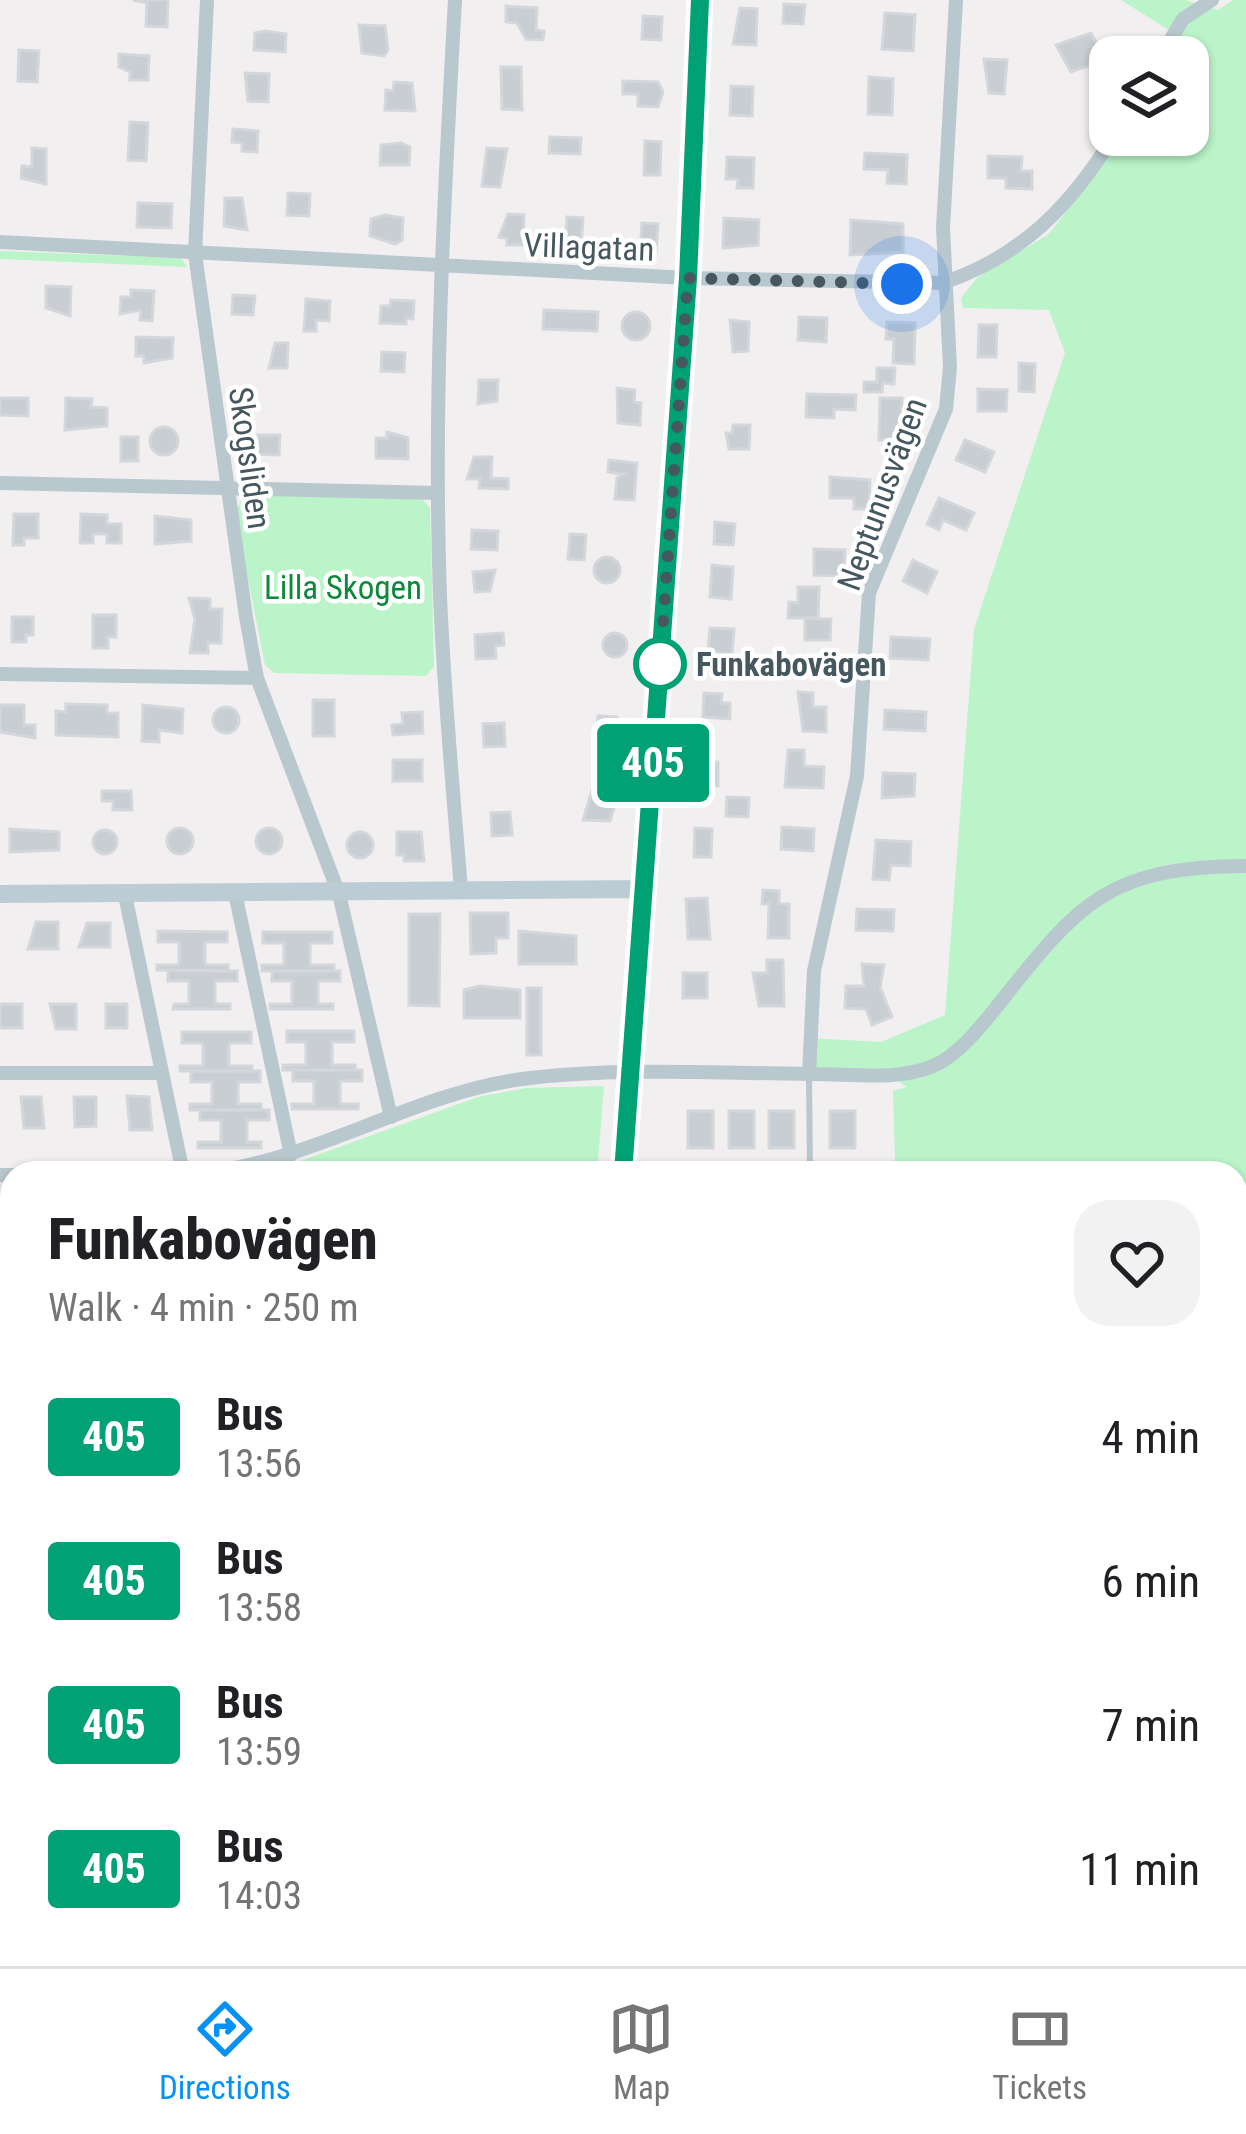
<!DOCTYPE html>
<meta charset="utf-8">
<style>
:root{--surface:#fff;--page:#f2f2f2;--text:#202124;--muted:#757577;--line:#e0e0e0;--accent:#0691f5}
body{margin:0;font-family:"Roboto Condensed",sans-serif;background:var(--page);color:var(--text);height:100vh;display:flex;flex-direction:column;font-size:45px;white-space:nowrap}
*{box-sizing:border-box;margin:0}
p{font-size:39px;color:var(--muted)}
.icon{flex:none;width:66px;height:66px;fill:none;stroke:currentColor;stroke-width:2;stroke-linecap:round;stroke-linejoin:round}
.map{position:relative;flex:1;overflow:hidden}
.drawer{position:absolute;left:0px;top:1161px;width:1248px;height:807px;display:flex;flex-direction:column;background:var(--surface);border-radius:36px 36px 0 0;box-shadow:0 3px 9px #0004}
.drawer>*{flex:none}
.badge{padding:0 24px;border-radius:9px;font-size:42px;line-height:78px}
.tools{position:absolute;left:1089px;top:36px;display:grid;gap:24px}
.tools a{display:grid;place-items:center;width:120px;height:120px;border-radius:24px;background:var(--surface);box-shadow:0 3px 9px #0004;font-size:60px}
.you{position:absolute;width:60px;height:60px;margin:-30px;border:9px solid #fff;border-radius:50%;background:#1a73e8;box-shadow:0 0 0 18px #1a73e833}
.map>.badge{position:absolute;translate:-50% -50%;box-shadow:0 0 0 6px #fff}
.round{display:grid;place-items:center;flex:none;width:126px;height:126px;border-radius:36px;background:var(--page)}
.overview{display:flex;align-items:center;justify-content:space-between;height:204px;padding:0 48px}
h1{font-size:57px;font-weight:800;line-height:90px}
ul{padding:0;list-style:none}
li{display:flex;align-items:center;gap:36px;height:144px;padding:0 48px}
li div{flex:1}
li b{display:block;font-size:45px}
li em{font-style:normal}
li .badge{min-width:132px;font-weight:700;text-align:center}
.dock{display:flex;justify-content:space-around;align-items:center;height:168px;border-top:3px solid var(--line);background:var(--surface);font-size:33px;color:var(--muted)}
.dock a{display:grid;justify-items:center;gap:6px}
.dock .active{color:var(--accent)}
.map>svg:first-child{display:block}
.green{fill:#baf4c8}
.building{fill:#c9ced3;stroke:#d3d7dc;stroke-width:3}
.lines{fill:none;stroke-linecap:round;stroke-linejoin:round}
.lane{stroke:#b9c7ce;stroke-width:6}
.street{stroke:#b9c7ce;stroke-width:14}
.secondary{stroke:#bbccd5;stroke-width:18}
.primary{stroke:#acc4d1;stroke-width:21}
.line-casing{stroke:#fff;stroke-width:27}
.line{stroke:#00a174;stroke-width:18}
.walk{stroke:#45575f;stroke-width:12;stroke-dasharray:0 21.6}
.stop-dot{fill:#fff;stroke:#00a174;stroke-width:6}
.labels{text-anchor:middle;dominant-baseline:central;stroke-width:9;stroke-linejoin:round;paint-order:stroke}
.street-label{font-size:33px;fill:#45575f;stroke:#fff}
.park-label{font-size:33px;fill:#0d893a;stroke:#fff}
.stop-label{font-size:33px;font-weight:bold;fill:#45575f;stroke:#fff;text-anchor:start}
</style>
<div class="map">
<svg width="1246" height="1966" viewBox="0 0 1246 1966">
<rect width="100%" height="100%" fill="#f2eff0"/>
<path class="green" d="M1121 0H1185L1218 10 1233 0H1246V1370L1236 1374V1173H885L895 1159 893 1091 907 1087 887 1074H809L810 1038 881 1042 945 1015 974 629 1065 353 1049 310 963 308 961 298 977 278 1049 234 1124 135H1188V57H1169L1180 37Z
M0 251 181 258 187 267 0 259Z
M244 495 422 499 430 508 434 666 426 676 274 673 265 665 235 513Z
M604 1086 597 1173H267L478 1097 526 1088Z
M1243 1376 1246 1385V1740H1236V1379Z
M12 1774V1956H64L28 1966H0V1777Z
M1236 1815H1246V1966H940L957 1956H1236Z
M326 1956H618V1958L612 1966H281Z"/>
<path class="building" d="M133 0H168L167 27 146 26 147 3Z
M784 4 805 5 803 24 783 23Z
M506 6 537 8 536 30 544 31 543 40 526 39 517 23 506 22Z
M740 8 757 9 756 45 733 44Z
M885 13 915 15 913 51 882 49Z
M643 16 662 17 661 40 642 39Z
M359 25 385 26 388 50 384 56 362 53Z
M265 31 286 34 285 52 254 50 255 33Z
M1091 33 1105 60 1071 72 1056 45Z
M19 50 39 51 37 82 18 81Z
M119 54 149 56 148 80H130V72L119 67Z
M984 59 1007 60 1004 94 989 93Z
M501 67H521L522 110 502 109Z
M245 73 269 74 268 102 248 101Z
M869 77 893 79 892 115 868 114Z
M623 81 658 82 663 92 658 107 638 106V94H623Z
M394 82 412 83 415 111 385 110 386 90 393 91Z
M731 86 753 87 752 116 730 115Z
M130 122 148 123 146 161 128 160Z
M233 129 258 131 257 152 242 151V143L232 142Z
M550 137 581 138 580 154 549 153Z
M645 141 661 142 660 175H644Z
M401 143 410 147 409 165H380L381 145Z
M32 148 46 149V184L21 178 22 166 32 167Z
M487 148 507 149 500 187 482 186Z
M865 153 907 155 906 184 887 183 888 170 864 169Z
M988 156 1022 157 1021 171H1032V189L1006 188V178H988Z
M727 157 754 158 753 188H737L738 179H726Z
M288 193 310 194 309 216 287 215Z
M225 198H242L247 230 224 226Z
M138 203 172 204 171 228 137 227Z
M508 214 524 215 523 245H507V238L499 237Z
M385 215 403 218 402 240 395 244 370 236 371 219Z
M567 217 583 218 581 248 565 247Z
M724 218 759 220 758 245 723 248Z
M851 220 903 224V252L850 255Z
M642 223 658 224 656 252 640 251Z
M46 286 71 287 70 316 46 308Z
M131 290 154 291 152 321 140 320 141 310 120 314 121 297H131Z
M233 295 255 296 253 315 232 314Z
M306 299 330 301 329 321 316 320V331H304Z
M391 300 414 301 413 319 406 318V324L380 323 381 306H390Z
M544 310 598 312 597 331 543 329Z
M622 326a14 14 0 1 1 28 0a14 14 0 1 1-28 0Z
M799 317 827 318 826 342 798 340Z
M730 320 749 322 748 351 733 352Z
M887 322 915 323 914 364 893 363 894 339H886Z
M979 325H997L996 357H978Z
M136 337 173 338 172 358 144 363V356H136Z
M275 343H288L287 368H269Z
M382 352 405 353 404 372 381 371Z
M1019 363 1035 364 1034 392 1019 391Z
M877 368H895L894 384 883 383 882 392H864V382H877Z
M479 380H498L497 401 478 404Z
M617 388 635 390 634 402 641 403 640 425 618 423Z
M978 389 1007 390 1006 411H978Z
M807 394 856 395 855 410 834 409V418L806 417Z
M0 398H28V416L0 415Z
M66 398 92 399 91 407 107 408V426L65 430Z
M880 398H902L901 440H879Z
M733 425H750L749 449H729L726 433H732Z
M150 441a14 14 0 1 1 28 0a14 14 0 1 1-28 0Z
M387 432 408 438V459L376 458V438H387Z
M258 435H280L279 455 257 454Z
M121 437H138V461H121Z
M965 440 994 452 985 472 956 460Z
M474 457H492L491 478 508 479V489L479 488 480 479H467Z
M609 460 637 463 634 500 615 499 617 478 623 474 608 472Z
M830 477 870 480 869 509H854V498H830Z
M939 498 974 513 966 530 943 520 939 530 927 524Z
M14 514H38V538H24V545H13Z
M81 514 107 515V524H121V543H107V534H93V543H80Z
M155 516 191 520V541L155 544Z
M715 522 735 524 733 545 714 544Z
M472 530 498 531 497 550 471 549Z
M570 534 586 535 584 560 568 559Z
M814 549 845 550 844 576 814 575Z
M594 570a13 13 0 1 1 26 0a13 13 0 1 1-26 0Z
M913 560 937 572 927 593 903 581Z
M712 565 733 567 731 599 710 597Z
M495 570 490 591 475 592 473 572Z
M798 587H819L818 618H788L789 602 798 603Z
M189 598 210 599V609H222L221 643H208V653H190L195 619Z
M93 615H116V637H108V648H93Z
M12 617H33V635H26V642H12Z
M805 618 831 619 830 640H805Z
M710 628 734 629 732 654 708 652Z
M503 633 504 645 495 646 496 658 476 659 475 635Z
M603 645a12 12 0 1 1 24 0a12 12 0 1 1-24 0Z
M891 637 930 639 928 660 890 658Z
M798 692 813 693V707H826V732L803 731Z
M704 693 722 694 721 703H730V719L703 717Z
M313 700H334V736H313Z
M66 704 107 705V713H118V737L56 735V711L66 712Z
M0 705H24V725H35V738L0 732Z
M143 705 183 709 182 733 159 730V742L142 741Z
M213 720a13 13 0 1 1 26 0a13 13 0 1 1-26 0Z
M885 710 926 712 925 731 884 729Z
M422 712 423 733 393 735 392 725 403 724 402 713Z
M598 716 617 717 616 741 596 740Z
M504 723 505 746 484 747 483 724Z
M788 750H804V766L824 767 823 788 785 787Z
M393 760H422V781H393Z
M698 762H718V786L698 785Z
M883 773 915 774 914 796 882 798Z
M592 790 612 792 616 802 610 821 583 820Z
M102 791H131L132 810H113V801H102Z
M727 797 749 798 748 817 726 816Z
M510 812 512 835 492 836 491 813Z
M782 827 814 829 813 851 781 849Z
M167 841a13 13 0 1 1 26 0a13 13 0 1 1-26 0Z
M695 828 712 829 711 857H694Z
M256 841a13 13 0 1 1 26 0a13 13 0 1 1-26 0Z
M10 829 59 832V850L10 852Z
M93 842a12 12 0 1 1 24 0a12 12 0 1 1-24 0Z
M347 845a13 13 0 1 1 26 0a13 13 0 1 1-26 0Z
M397 832H421L424 861H404V855H397Z
M876 840 911 842 910 866 891 865 889 880 873 879Z
M763 890 779 891V904H789V938H768L769 904H762Z
M707 898 710 939H688L686 899Z
M857 909 894 910 893 931 856 930Z
M470 913H508V938H496V953L471 954Z
M409 914H440L439 1006 409 1005Z
M36 922H58V949H28Z
M87 923H110V947H79Z
M158 931 227 932V942H205V965H228V971L157 970V965H179V942H158Z
M519 931 576 936V964H519Z
M263 932H332V943H310V965H334V971H262V965H284V943H263Z
M767 960H783L784 1006H759L753 973H767Z
M862 964 884 965 880 987 892 1017 872 1025 866 1009 845 1008 846 986H864Z
M168 970 237 971V981H215V1004H230V1009H173L174 1004H189V981H168Z
M272 971H340V981H318V1004H333V1009H270V1004H292V981H272Z
M683 973H707V998H683Z
M480 986 520 990V1018H464V990Z
M527 988H541V1055H527Z
M0 1004H22V1028H0Z
M50 1004H76V1029H56Z
M106 1004H127V1028H106Z
M287 1031H354V1042H332V1065H355V1070H283V1065H306V1042H287Z
M182 1032H251V1043H229V1066H252V1071H180V1066H203V1043H182Z
M293 1070H362V1081H340V1104H358V1109H292V1104H314V1081H293Z
M191 1071H260V1082H238V1104H261V1110H190V1104H212V1082H191Z
M127 1096 149 1097 152 1130H130Z
M21 1097H41L44 1128H24Z
M74 1097H96V1126L75 1127Z
M200 1110H269V1120H247V1142H261V1148H198V1142H221V1120H200Z
M688 1111H713V1148H688Z
M729 1111H754V1148H729Z
M769 1111H794V1148H769Z
M830 1111H855V1148H830Z"/>
<g class="lines">
<path class="lane" d="M809 1075 810 1173"/>
<path class="street" d="M207 0 195 254 246 617 257 678 339 894 391 1117
M455 0C444 198 433 398 440 596 444 694 453 791 461 889
M1160 57 1183 19 1212 0
M0 242 688 278 942 283C1020 258 1072 205 1114 135
M0 483 438 493
M0 674 257 678
M235 893 291 1155
M125 895 183 1173
M0 1073H161
M809 1074 814 971 857 776 869 593 946 409 950 367 943 228 956 0
M199 1173C312 1163 410 1094 522 1079 618 1067 718 1073 814 1074 851 1074 898 1081 933 1066 958 1056 982 1025 999 1004 1080 901 1109 867 1246 866
M0 1175H12
M1236 1360 1246 1352"/>
<path class="secondary" d="M0 894 645 889
M623 1173 688 278 700 0
M651 1956 654 1966
M675 1956 676 1966"/>
<path class="primary" d="M1236 1787 1246 1786
M152 1966 183 1956
M888 1966 920 1956"/>
</g>
<g class="lines">
<defs>
<path id="line" d="M623 1173 688 278 700 0"/>
</defs>
<use href="#line" class="line-casing"/>
<use href="#line" class="line"/>
<path class="walk" d="M660 664 688 278 902 284"/>
</g>
<circle class="stop-dot" cx="660" cy="664" r="24"/>
<g class="labels">
<g class="street-label">
<text transform="translate(589 247) rotate(2)">Villagatan</text>
<text transform="translate(250 458) rotate(82)">Skogsliden</text>
<text transform="translate(882 494) rotate(-70)">Neptunusvägen</text>
</g>
<g class="park-label">
<text x="343" y="587">Lilla Skogen</text>
</g>
<g class="stop-label">
<text x="696" y="664">Funkabovägen</text>
</g>
</g>
</svg>
<div class="tools">
<a><svg class="icon" aria-label="layers" viewBox="0 0 24 24"><path d="M12 4l9 5-9 5-9-5zM3 14l9 5 9-5"/></svg></a>
</div>
<div class="you" style="left:902px;top:284px"></div>
<b class="badge" style="left:653px;top:763px;background:#00a174;color:#fff">405</b>
<section class="drawer">
<div class="overview"><div><h1>Funkabovägen</h1><p>Walk · 4 min · 250 m</p></div><a class="round"><svg class="icon" aria-label="heart" viewBox="0 0 24 24"><path d="M12 20l-8-8c-3-5 5-10 8-4 3-6 11-1 8 4z"/></svg></a></div>
<ul>
<li><span class="badge" style="background:#00a174;color:#fff">405</span><div><b>Bus</b><p>13:56</p></div><em>4 min</em></li>
<li><span class="badge" style="background:#00a174;color:#fff">405</span><div><b>Bus</b><p>13:58</p></div><em>6 min</em></li>
<li><span class="badge" style="background:#00a174;color:#fff">405</span><div><b>Bus</b><p>13:59</p></div><em>7 min</em></li>
<li><span class="badge" style="background:#00a174;color:#fff">405</span><div><b>Bus</b><p>14:03</p></div><em>11 min</em></li>
</ul>
</section>
</div>
<nav class="dock">
<a class="active"><svg class="icon" aria-label="directions" viewBox="0 0 24 24"><path d="M12 3l9 9-9 9-9-9zM9 14v-3h6M13 9l2 2-2 2"/></svg>Directions</a>
<a><svg class="icon" aria-label="map" viewBox="0 0 24 24"><path d="M3 6l6-2 6 2 6-2v14l-6 2-6-2-6 2zM9 4v14M15 6v14"/></svg>Map</a>
<a><svg class="icon" aria-label="tickets" viewBox="0 0 24 24"><path d="M3 7h18v10H3zM15 7v10"/></svg>Tickets</a>
</nav>
